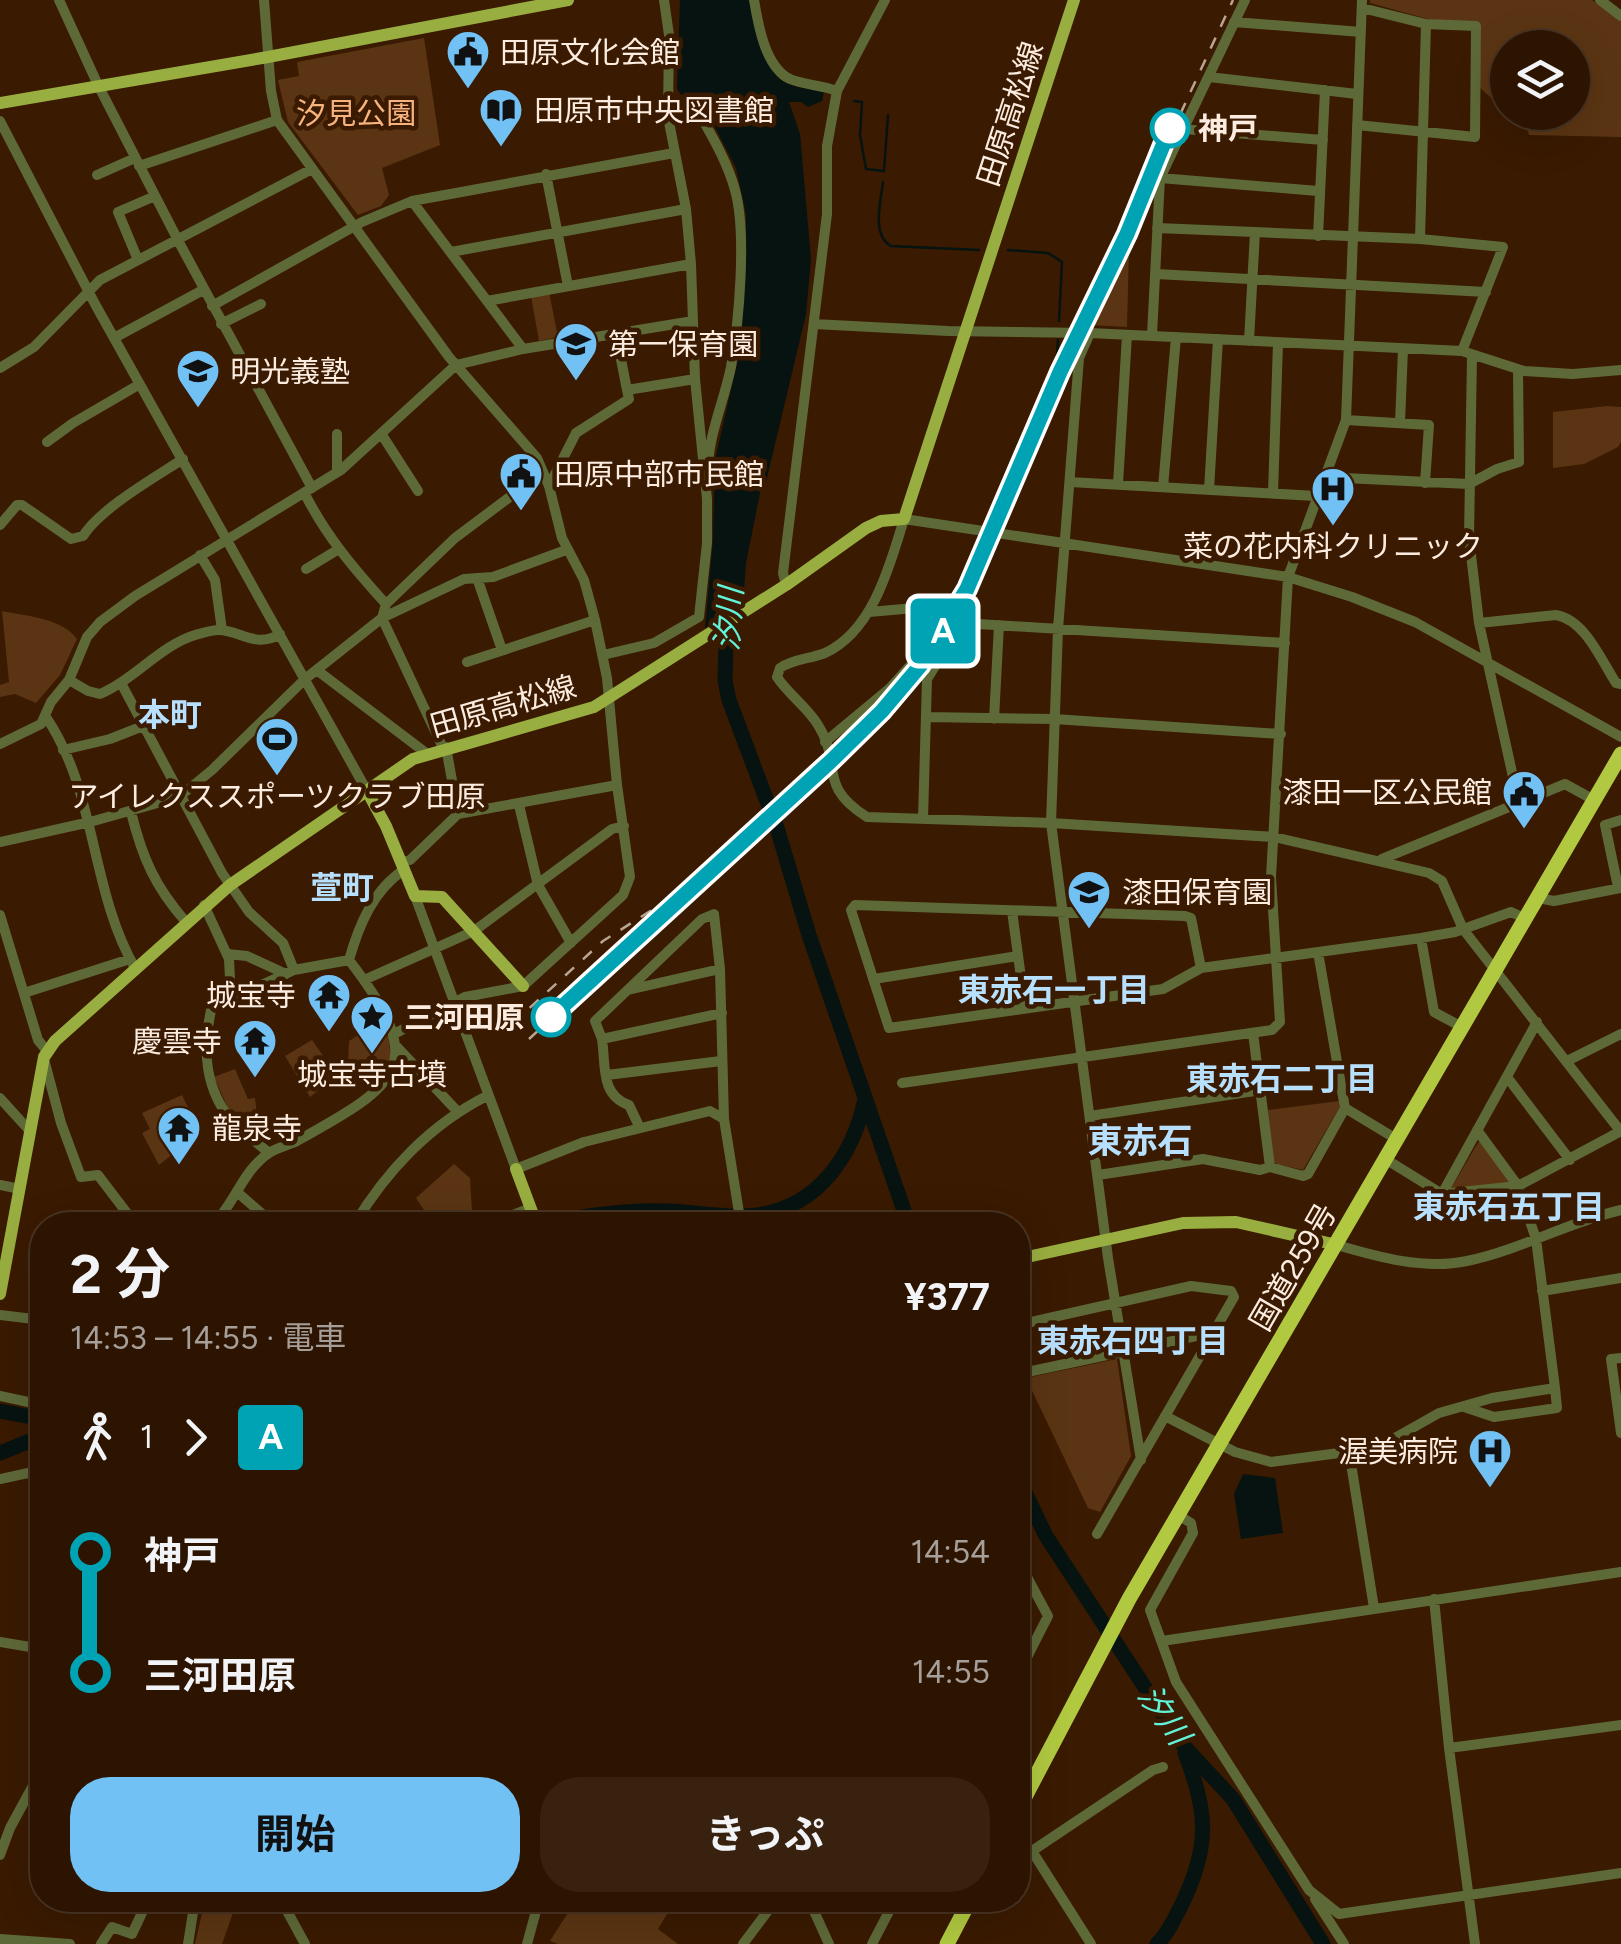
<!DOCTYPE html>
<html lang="ja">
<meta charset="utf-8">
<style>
:root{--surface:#2c1400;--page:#38210f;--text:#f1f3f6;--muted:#a69e99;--line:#483322;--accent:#72c1f5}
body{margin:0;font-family:Figtree,"Noto Sans JP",sans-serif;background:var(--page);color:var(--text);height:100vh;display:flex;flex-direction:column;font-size:38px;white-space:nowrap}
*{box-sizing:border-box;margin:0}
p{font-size:32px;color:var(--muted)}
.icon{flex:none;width:55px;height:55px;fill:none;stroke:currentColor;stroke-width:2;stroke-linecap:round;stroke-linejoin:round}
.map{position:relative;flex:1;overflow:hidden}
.side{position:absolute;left:30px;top:1212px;width:1000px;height:700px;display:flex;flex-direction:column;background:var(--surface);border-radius:40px;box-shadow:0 10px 40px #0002,0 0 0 2px var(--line)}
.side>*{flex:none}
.badge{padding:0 20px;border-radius:8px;font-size:35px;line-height:65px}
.tools{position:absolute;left:1490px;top:30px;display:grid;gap:20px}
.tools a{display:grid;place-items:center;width:100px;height:100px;border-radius:50%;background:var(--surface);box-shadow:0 10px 40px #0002,0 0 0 2px var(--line);font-size:50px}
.map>.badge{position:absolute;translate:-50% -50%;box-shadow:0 0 0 5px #fff}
.legs{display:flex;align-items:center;gap:15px;height:110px;padding:0 40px;font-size:32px}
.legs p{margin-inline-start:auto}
.head{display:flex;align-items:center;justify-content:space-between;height:170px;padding:0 40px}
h1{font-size:55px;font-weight:700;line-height:75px}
.action{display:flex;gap:20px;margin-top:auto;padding:20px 40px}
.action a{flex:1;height:115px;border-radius:40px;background:var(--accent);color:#111;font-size:40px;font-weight:700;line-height:115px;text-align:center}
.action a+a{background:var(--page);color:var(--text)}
ul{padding:0 40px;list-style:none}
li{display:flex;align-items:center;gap:35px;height:120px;font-size:38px}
li i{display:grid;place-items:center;width:15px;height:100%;margin:0 12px;background:currentColor}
li i::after{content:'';width:25px;height:25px;margin:-12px;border:8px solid;border-radius:50%;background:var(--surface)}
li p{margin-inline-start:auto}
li:first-child i{background:linear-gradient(#0000 50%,currentColor 0)}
li:last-child i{background:linear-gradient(currentColor 50%,#0000 0)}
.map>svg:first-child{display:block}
.green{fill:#5b3513}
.water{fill:#061310}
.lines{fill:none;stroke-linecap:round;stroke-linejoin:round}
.stream{stroke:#061310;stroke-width:2.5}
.river{stroke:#061310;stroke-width:15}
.minor{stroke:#5e6938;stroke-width:10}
.major{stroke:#99ae40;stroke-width:12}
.highway{stroke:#b0c940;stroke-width:15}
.rail{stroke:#baa594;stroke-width:2.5;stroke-dasharray:12 12;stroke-linecap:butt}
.line-1-casing{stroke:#fff;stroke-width:22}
.line-1{stroke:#00a3b4;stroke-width:15}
.stop-1-dot{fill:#fff;stroke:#00a3b4;stroke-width:5}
.labels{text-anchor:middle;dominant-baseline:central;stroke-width:9;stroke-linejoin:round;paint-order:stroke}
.poi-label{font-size:30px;fill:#fcece0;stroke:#3a1a00;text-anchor:start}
.park-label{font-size:30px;fill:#f6b37e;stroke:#3a1a00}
.street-label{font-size:30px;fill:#fcece0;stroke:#3a1a00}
.stop-label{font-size:30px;font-weight:bold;fill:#fcece0;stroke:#3a1a00;text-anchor:start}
.water-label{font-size:32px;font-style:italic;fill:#61f3d9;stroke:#3a1a00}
.neighbourhood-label{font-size:32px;font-weight:bold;fill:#b6e0fd;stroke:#3a1a00}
.quarter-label{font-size:35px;font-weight:bold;fill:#b6e0fd;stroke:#3a1a00}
</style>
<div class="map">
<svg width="1621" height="1944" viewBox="0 0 1621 1944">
<rect width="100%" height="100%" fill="#3a1a00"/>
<path class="green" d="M1370 0H1592L1621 21V137L1529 135 1523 113 1572 112V48H1508L1507 106 1496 102 1479 87 1481 24 1428 19 1370 3Z
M424 38 440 145 382 168 389 195 381 206 358 215 288 122 278 80 299 76 297 62Z
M1129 249 1127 327 1090 325Z
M549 292 558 337 539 341 531 296Z
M1607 406 1621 407V442L1618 447 1584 464 1553 468V412Z
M2 611C26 616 62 618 77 639L60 675 36 703 15 694 0 697V685L9 682Z
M371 1031H376L382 1037 389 1036 391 1067 374 1083 364 1074 355 1077 348 1067 349 1041 360 1034 366 1037Z
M312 1040 334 1071H341L349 1076 324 1086 310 1097 285 1056Z
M235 1069 248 1099 255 1098 257 1115 252 1128 232 1117 214 1077Z
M182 1095 196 1124 173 1136 178 1150 159 1165 142 1133 150 1129 142 1113Z
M1340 1101 1339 1108 1303 1170 1273 1163 1267 1110Z
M1479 1141 1513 1184 1450 1190Z
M454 1164 470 1178 472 1212 452 1224 430 1219 416 1198Z
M1117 1359 1131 1456 1100 1512 1088 1508 1026 1378Z
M205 1900H215L234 1910 222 1944H195Z
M576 1900H699L694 1906 675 1901 658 1929 678 1944H558L550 1941Z"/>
<path class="water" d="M680 0H750C756 20 765 73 784 82 796 88 811 89 824 91L822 101 808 107 801 102H789L800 134 811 259 806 314 766 482 761 488 746 563 743 604 705 628 713 539 715 460 738 359 746 243V214L736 168 700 98 680 94 677 88Z
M1243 1474 1275 1478 1283 1533 1241 1539 1234 1494Z"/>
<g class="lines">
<path class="stream" d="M854 101 862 102 860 135 866 169 884 171 888 115
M883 182C881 201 871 235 891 246L979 250
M1008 250 1048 253 1062 262 1059 321
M1056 371 1058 340"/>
<path class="river" d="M727 611 725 680 729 700 777 828 809 935 909 1225
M537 1225C579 1217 624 1209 667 1211 697 1212 728 1219 758 1215 819 1206 853 1155 865 1099
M0 1411 42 1419
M0 1453 42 1436
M1018 1478 1046 1536 1182 1744 1233 1799 1323 1944
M1157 1944C1169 1932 1174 1919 1182 1904 1210 1846 1208 1812 1185 1753"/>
<path class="minor" d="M59 0 98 85 181 246 312 488
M264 0 271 91 277 120 449 357 537 458 549 486 562 538 584 580 595 620 607 678 617 785 630 877 623 895 523 986 465 997 394 1034
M754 0C758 24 765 67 790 79 804 85 822 85 837 91
M1600 0 1621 16
M1234 22 1361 32
M1209 77 1357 94
M669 101 695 106C710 133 727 160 735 190 747 233 739 322 731 367 724 401 710 431 708 465
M0 121 95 304 367 791
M1357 125 1475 137 1476 26 1426 24 1362 8
M1184 129 1323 140
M139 166 277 120
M546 174 568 286
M97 175 135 158
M1160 178 1318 191
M412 201 523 349
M1157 228 1420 239 1503 247 1462 351
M1318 236 1325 90
M1420 239 1426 24
M451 252 686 209
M138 260 118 212 155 196
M1156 274 1486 292
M487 301 691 264
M212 306 362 222 412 201 674 153
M221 324 261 304
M814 324 948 331 1090 333 1462 351 1524 371 1573 374 1621 370
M1090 333 1079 358 1058 629 1051 823 1108 1258 1141 1460
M616 334 627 390
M1152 335 1160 178 1245 0
M114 338 203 290
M1249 341 1255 232
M1472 355 1469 538 1479 623 1519 804
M0 368 34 347 100 280 312 169
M1346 420 1429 425 1425 483
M1400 423 1403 349
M337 434V472
M382 435 418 491
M47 442 73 423 140 384
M1324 477 1469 484 1497 469 1519 462 1518 369
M1070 482 1316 496
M1118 484 1127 335
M549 486 576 433 629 399 627 390 695 379
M1163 487 1176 337
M1209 490 1218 339
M1273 493 1278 343
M305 494C326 536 355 570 386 604
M0 525 17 505H22L71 539 83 536C101 508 154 478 183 459
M200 555 215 580 222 630
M306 569 339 549
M477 578 502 650
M786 585 783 573 827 214V146L837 91 885 0
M1479 623 1556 615C1585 620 1601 660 1616 683L1621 684
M603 655 654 643 699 617 707 543V499L695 379 691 264 686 209 668 117 669 35 664 0
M467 662 595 620
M318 671 426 753
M69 680 88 691 100 694C135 679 160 646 195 635 202 633 212 630 219 630 239 630 256 649 280 634
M121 683 222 873 249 912 283 943 294 970
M46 717C97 792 90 890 135 968
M926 717 1054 719 1281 734
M994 719 999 625
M1621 737 1415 622 1352 597 1288 577 904 519C890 565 873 631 825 653 810 659 793 659 780 668L777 677C789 695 807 707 818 725 843 764 816 785 867 817L1051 823 1274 837 1429 873 1442 881 1463 929 1621 1132
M825 742 890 688 917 658 944 615 943 608 938 606 869 612
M0 744 41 724 51 702 69 680 87 637 100 622 135 596 341 470 456 365 523 349 693 321
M446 747 458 814
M443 748 382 618 386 604 455 538 543 472
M63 750 110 739 143 726
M519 805 538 885 571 943
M131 812C142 857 155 887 186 922
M923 819 927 679 962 623 1285 643
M0 842 90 822 179 797 212 770 305 679 382 618 464 579 493 577 566 550
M1382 859 1565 784 1594 800
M402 862 410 860 458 814 617 785
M1618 887 1605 825 1621 820
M415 896 516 1169 584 1142 710 1111 724 1119 741 1225
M1538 898 1554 901 1621 888
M204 905 229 959 231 999 212 1006C203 1044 203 1082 227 1115 237 1129 256 1141 269 1153
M1012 911 1025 1007
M0 915 38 1040 47 1051
M1421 938 1434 1012 1462 1027
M227 954 247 956 286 974
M1201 968 1163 989 889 1028 851 910 855 905 1185 916 1191 918 1201 968 1421 938 1455 932 1511 912 1526 919
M874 979 1018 956
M364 980 474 931 612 829 624 826
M628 990 720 969
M24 993 130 959
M231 999 294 970 349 960
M1253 1033 1270 1167
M602 1039 595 1021 702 919 714 914 720 969 724 1119
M396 1046 457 1111
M1567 1061 1621 1034
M45 1063 61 1123 81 1177 98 1175 136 1225
M607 1075 721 1061
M1507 1077 1570 1160
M902 1083 1272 1030 1280 1022 1271 877 1288 577 1346 420 1362 0
M0 1098 29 1130
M1345 1108 1398 1140
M1090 1116 1261 1090
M639 1126 629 1105C600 1095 606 1066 602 1039L722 1013
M1477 1130 1518 1186 1536 1239 1555 1388
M1387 1160 1442 1194 1518 1186 1621 1131
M1098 1175 1203 1159 1260 1170 1270 1167 1303 1176 1308 1174 1345 1108 1318 952
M0 1185 20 1189
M237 1192 275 1225
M1442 1194 1537 1022
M213 1225C235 1203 243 1170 269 1153 278 1147 289 1145 297 1141 400 1084 430 1065 349 960 359 925 373 890 405 869
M354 1225C386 1171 431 1124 487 1096
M487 1225 531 1208
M1337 1245C1378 1257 1424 1270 1467 1261 1520 1250 1568 1222 1621 1210
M1542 1291 1621 1278
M0 1315 42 1320
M1018 1325 1191 1286 1231 1291 1234 1297 1097 1534
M1621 1358 1611 1359 1621 1433
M1018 1374 1215 1332
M0 1396 42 1405
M1165 1416 1235 1452 1271 1462 1377 1448 1439 1413 1492 1398 1555 1388 1557 1408 1494 1417 1464 1407
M1349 1451 1374 1608
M0 1479 42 1470
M1178 1515 1191 1523 1193 1533 1150 1610 1176 1682 1309 1890 1339 1914 1621 1873
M1018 1560 1048 1616 1018 1675
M1434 1599 1449 1748 1475 1944
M1162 1641 1621 1572
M0 1642 42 1649
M1449 1748 1621 1725
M0 1855 10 1828 42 1769
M1315 1899 1344 1944
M275 1900 287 1911 305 1944
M809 1900 829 1944
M0 1939 70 1944
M101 1944 112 1927 132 1934 148 1900
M188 1944 195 1900
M527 1944 539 1900
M743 1944 776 1900
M872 1944 895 1900
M1091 1944 1032 1851 1153 1770 1163 1767"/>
<path class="major" d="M0 103 268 57 568 0
M367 791 386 826 415 896 442 897 523 986
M516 1169 537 1225
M1018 1259 1183 1223 1236 1222 1337 1245
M0 1294 44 1057 55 1041 230 885 413 759 594 707 786 585 866 528 881 521 904 519 1074 0"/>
<path class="highway" d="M1018 1810 1129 1599 1621 754
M947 1944 970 1900"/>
<path class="rail" d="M512 1024 603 941 655 908
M529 1039 831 761 882 711 921 666 967 589 1061 372 1233 0"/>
</g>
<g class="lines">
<defs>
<path id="line-1" d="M551 1017 831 761 882 711 920 666 967 589 1060 372 1127 234 1170 128"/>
</defs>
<use href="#line-1" class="line-1-casing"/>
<use href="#line-1" class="line-1"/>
</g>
<defs>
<symbol id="civic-pin" viewBox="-11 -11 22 30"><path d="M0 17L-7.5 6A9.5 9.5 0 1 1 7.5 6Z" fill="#72c1f5" stroke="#3a1a00"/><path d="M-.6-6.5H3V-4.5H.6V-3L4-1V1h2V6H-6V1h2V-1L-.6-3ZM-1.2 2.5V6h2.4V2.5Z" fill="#111"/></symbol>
<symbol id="library-pin" viewBox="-11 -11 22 30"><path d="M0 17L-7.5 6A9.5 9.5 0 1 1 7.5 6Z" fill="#72c1f5" stroke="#3a1a00"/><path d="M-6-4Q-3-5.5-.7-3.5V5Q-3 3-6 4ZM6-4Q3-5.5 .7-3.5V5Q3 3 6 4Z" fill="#111"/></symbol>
<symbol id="school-pin" viewBox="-11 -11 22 30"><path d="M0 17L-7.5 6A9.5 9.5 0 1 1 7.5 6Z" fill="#72c1f5" stroke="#3a1a00"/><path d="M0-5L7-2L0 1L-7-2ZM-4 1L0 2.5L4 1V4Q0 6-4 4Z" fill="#111"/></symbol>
<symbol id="hospital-pin" viewBox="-11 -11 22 30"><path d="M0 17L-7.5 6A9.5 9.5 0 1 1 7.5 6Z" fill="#72c1f5" stroke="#3a1a00"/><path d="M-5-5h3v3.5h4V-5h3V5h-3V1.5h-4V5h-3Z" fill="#111"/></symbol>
<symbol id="stadium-pin" viewBox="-11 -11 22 30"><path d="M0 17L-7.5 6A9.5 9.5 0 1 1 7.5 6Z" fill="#72c1f5" stroke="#3a1a00"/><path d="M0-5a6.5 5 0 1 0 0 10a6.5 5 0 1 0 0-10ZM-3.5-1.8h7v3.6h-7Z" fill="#111"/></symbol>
<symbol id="temple-pin" viewBox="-11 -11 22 30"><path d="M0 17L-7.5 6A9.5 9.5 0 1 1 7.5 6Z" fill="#72c1f5" stroke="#3a1a00"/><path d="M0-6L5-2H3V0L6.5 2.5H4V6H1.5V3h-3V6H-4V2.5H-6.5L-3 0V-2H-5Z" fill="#111"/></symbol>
<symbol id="sight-pin" viewBox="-11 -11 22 30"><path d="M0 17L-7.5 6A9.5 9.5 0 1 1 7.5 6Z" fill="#72c1f5" stroke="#3a1a00"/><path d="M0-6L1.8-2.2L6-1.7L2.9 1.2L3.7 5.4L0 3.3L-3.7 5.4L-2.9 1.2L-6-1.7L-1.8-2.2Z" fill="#111"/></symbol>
</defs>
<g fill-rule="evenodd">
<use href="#civic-pin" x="443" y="27" width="50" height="68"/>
<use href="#library-pin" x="476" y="85" width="50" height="68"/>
<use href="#school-pin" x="551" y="319" width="50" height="68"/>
<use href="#school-pin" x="173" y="346" width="50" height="68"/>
<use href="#civic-pin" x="496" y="449" width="50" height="68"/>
<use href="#hospital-pin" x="1308" y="464" width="50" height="68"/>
<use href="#stadium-pin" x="252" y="714" width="50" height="68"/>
<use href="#civic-pin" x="1499" y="767" width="50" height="68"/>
<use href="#school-pin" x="1064" y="867" width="50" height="68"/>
<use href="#temple-pin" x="304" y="970" width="50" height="68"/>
<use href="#sight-pin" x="347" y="992" width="50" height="68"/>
<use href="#temple-pin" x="230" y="1016" width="50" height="68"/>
<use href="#temple-pin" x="154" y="1103" width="50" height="68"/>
<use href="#hospital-pin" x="1465" y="1426" width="50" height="68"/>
</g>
<g class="stop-1-dot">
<circle cx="1170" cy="128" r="18"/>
<circle cx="551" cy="1017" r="18"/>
</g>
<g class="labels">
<g class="poi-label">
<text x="500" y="52">田原文化会館</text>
<text x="534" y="110">田原市中央図書館</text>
<text x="608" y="344">第一保育園</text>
<text x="230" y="371">明光義塾</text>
<text x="554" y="474">田原中部市民館</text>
<text x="1333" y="546" text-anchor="middle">菜の花内科クリニック</text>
<text x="1492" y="792" text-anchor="end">漆田一区公民館</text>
<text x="277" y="796" text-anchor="middle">アイレクススポーツクラブ田原</text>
<text x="1122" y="892">漆田保育園</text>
<text x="296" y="995" text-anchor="end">城宝寺</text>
<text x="222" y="1041" text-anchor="end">慶雲寺</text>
<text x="372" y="1074" text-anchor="middle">城宝寺古墳</text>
<text x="212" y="1128">龍泉寺</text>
<text x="1458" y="1451" text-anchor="end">渥美病院</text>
</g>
<g class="park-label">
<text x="356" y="113">汐見公園</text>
</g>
<g class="street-label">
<text transform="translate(1010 114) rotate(-72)">田原高松線</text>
<text transform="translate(503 706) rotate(-16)">田原高松線</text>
<text transform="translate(1293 1267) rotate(-60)">国道259号</text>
</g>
<g class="stop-label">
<text x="1198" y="128">神戸</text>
<text x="524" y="1017" text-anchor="end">三河田原</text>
</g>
<g class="water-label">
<text transform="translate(729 619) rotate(-86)">汐川</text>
<text transform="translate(1164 1715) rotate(55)">汐川</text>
</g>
<g class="neighbourhood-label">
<text x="170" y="715">本町</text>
<text x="342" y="888">萱町</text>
<text x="1054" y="990">東赤石一丁目</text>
<text x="1282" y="1079">東赤石二丁目</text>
<text x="1509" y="1207">東赤石五丁目</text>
<text x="1133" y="1341">東赤石四丁目</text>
</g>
<g class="quarter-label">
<text x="1140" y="1141">東赤石</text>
</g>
</g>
</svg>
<div class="tools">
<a><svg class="icon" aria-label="layers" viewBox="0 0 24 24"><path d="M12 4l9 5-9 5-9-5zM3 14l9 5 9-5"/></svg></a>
</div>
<b class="badge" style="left:943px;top:631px;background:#00a3b4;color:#fff">A</b>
<section class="side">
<div class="head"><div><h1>2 分</h1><p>14:53 – 14:55 · 電車</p></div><b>¥377</b></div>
<div class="legs"><svg class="icon" aria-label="walk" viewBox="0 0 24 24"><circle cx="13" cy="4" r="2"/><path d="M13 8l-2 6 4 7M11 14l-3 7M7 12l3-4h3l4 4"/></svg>1<svg class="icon" aria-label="forward" viewBox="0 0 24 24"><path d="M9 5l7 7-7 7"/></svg><b class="badge" style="background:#00a3b4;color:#fff">A</b></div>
<ul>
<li><i style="color:#00a3b4"></i><b>神戸</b><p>14:54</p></li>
<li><i style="color:#00a3b4"></i><b>三河田原</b><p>14:55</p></li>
</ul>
<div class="action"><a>開始</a><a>きっぷ</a></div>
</section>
</div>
